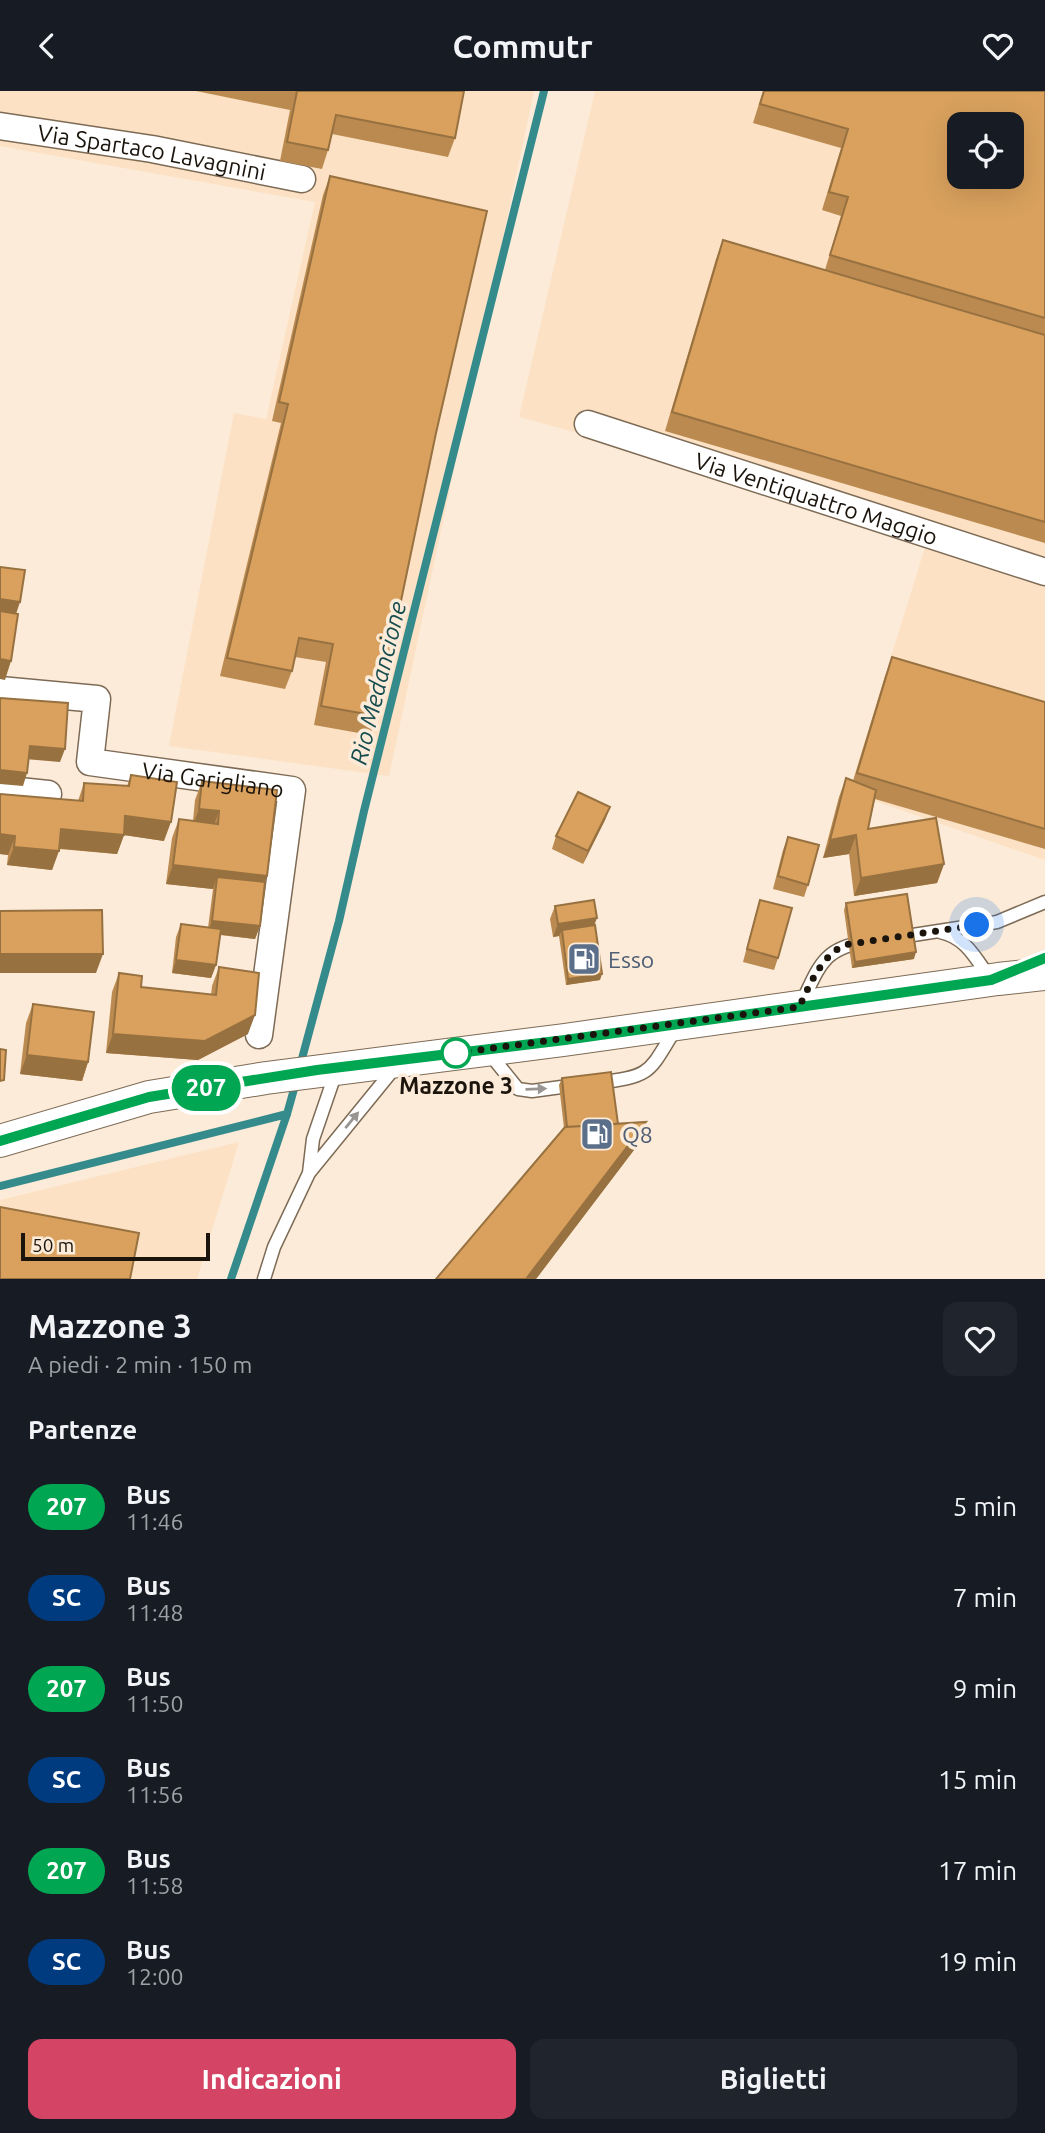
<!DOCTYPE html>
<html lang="it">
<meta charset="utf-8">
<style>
:root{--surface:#171b24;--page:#20242c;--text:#f1f3f6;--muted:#9ea1a6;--accent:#d44464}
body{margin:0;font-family:Ubuntu,sans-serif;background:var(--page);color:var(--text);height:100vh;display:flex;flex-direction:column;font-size:26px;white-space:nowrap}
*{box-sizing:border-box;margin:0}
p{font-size:23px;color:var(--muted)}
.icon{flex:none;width:38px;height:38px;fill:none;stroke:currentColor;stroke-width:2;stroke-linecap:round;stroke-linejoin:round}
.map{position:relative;height:1188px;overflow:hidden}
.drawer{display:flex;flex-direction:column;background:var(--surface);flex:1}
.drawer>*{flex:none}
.badge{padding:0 14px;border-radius:23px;font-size:24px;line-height:46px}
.buttons{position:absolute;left:947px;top:21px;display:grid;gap:14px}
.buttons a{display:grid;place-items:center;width:77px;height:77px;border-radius:14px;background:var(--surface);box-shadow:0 7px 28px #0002;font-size:35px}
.scale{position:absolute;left:21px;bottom:18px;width:189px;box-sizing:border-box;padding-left:7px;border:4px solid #1b140c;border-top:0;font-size:19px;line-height:24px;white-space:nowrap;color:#1b140c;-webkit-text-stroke:5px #fcebd8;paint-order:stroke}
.you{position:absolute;width:35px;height:35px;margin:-18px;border:5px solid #fff;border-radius:50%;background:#1a73e8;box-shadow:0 0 0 10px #1a73e833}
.map>.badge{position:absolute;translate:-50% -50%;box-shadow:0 0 0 4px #fff}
h2{padding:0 28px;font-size:26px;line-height:63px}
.round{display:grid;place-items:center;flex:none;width:74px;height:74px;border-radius:14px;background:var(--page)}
.overview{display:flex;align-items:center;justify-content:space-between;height:119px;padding:0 28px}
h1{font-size:33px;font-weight:700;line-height:52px}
.action{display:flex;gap:14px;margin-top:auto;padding:14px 28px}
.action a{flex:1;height:80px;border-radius:14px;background:var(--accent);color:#fff;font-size:28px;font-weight:700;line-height:80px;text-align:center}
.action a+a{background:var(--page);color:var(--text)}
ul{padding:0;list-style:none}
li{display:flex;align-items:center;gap:21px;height:91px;padding:0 28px}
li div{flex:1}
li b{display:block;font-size:26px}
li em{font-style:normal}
li .badge{min-width:77px;font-weight:700;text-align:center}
header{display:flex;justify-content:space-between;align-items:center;height:91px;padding:0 28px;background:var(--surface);font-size:32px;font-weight:700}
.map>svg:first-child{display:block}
.built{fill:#fce1c4;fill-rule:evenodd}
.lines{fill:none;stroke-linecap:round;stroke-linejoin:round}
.stream{stroke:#358b8c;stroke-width:8}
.service-casing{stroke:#7d6b56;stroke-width:15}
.minor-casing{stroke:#7d6b56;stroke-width:29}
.tertiary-casing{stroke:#7d6b56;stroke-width:34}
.service{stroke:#fff;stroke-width:12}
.minor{stroke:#fff;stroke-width:26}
.tertiary{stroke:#fff;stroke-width:32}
.wall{fill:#bb8a50}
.shaded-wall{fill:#987141}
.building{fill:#d9a15d;stroke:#987141;stroke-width:2;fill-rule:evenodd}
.oneway{fill:#989592}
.line-casing{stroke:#fff;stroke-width:16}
.line{stroke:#00a651;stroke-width:10}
.walk{stroke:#1b140c;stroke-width:7;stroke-dasharray:0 12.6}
.stop-dot{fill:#fff;stroke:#00a651;stroke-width:3.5}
.labels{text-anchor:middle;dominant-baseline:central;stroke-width:7;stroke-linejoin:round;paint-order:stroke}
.street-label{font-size:23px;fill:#1b140c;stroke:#fcebd8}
.service-label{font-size:23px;fill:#4e5e75;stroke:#fcebd8;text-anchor:start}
.stop-label{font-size:23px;font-weight:bold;fill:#1b140c;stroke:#fcebd8}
.water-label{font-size:24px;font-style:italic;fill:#174d4f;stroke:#fcebd8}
</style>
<header><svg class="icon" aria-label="back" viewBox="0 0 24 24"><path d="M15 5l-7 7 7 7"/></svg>Commutr<svg class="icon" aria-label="heart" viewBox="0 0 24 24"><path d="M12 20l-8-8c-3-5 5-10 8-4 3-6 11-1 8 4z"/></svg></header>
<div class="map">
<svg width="1045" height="1188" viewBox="0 0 1045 1188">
<rect width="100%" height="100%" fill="#fcebd8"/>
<path class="built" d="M0 0H534L389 685 169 655 234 322 266 328 315 111 0 55Z
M595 0H1045V769L849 701 931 437 519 326ZM959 33H1012V86H959Z
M239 1051 197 1188H0V1109Z"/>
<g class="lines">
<path class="stream" d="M300 975 339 830 364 720 544 0
M0 1095 287 1023
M231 1188 287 1023 296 991"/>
<defs>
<path id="service" d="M940 841C965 846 975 866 989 886
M900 846 997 831 1045 811
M802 911C819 876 823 857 865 851
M489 962 518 998 532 1000 576 994
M597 992C652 985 648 983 676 937
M309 1082 313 1048 337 978
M264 1188 274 1156 309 1082 397 974"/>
<g id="minor">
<path id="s1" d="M0 35 152 58 302 88"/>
<path id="s2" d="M588 333 1045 481"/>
<path id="s3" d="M0 599 97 608 90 671 292 699 259 944"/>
<path d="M0 698 48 703"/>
</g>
<path id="tertiary" d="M0 1050 149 1006 266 987 564 949 998 888 1045 883"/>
</defs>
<use href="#service" class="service-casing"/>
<use href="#minor" class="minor-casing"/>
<use href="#tertiary" class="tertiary-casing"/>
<use href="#service" class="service"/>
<use href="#minor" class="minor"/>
<use href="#tertiary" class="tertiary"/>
</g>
<path class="wall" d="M196 0H464L455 47 448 66 332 43 328 59 322 78 280 70 290 19Z
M763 0H1045V452L665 340 716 168 723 149 825 179 841 125 822 119 841 57 753 32Z
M330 85 436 342 377 625 370 644 314 634 326 571 295 566 292 580 285 598 220 585 281 332 272 330 323 104Z
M892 566 1045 611V758L875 708 868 738 944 773 937 792 854 805 849 763 823 767 839 706 846 687 853 690 885 585Z
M131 684 164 750 124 744 117 763 59 758 52 779 7 774 8 764 0 763V703L78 710 84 692 127 695Z
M202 690 265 791 260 835 255 848 220 844 216 874 211 887 172 882 176 846 181 833 208 837 213 798 166 793 172 747 179 728 193 730 195 709Z
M610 716 605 729 583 773 552 758 556 745Z
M788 746 808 794 804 806 773 798 783 759Z
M760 809 778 867 774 879 743 871 756 822Z
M846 812 914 868 852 877 844 819Z
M555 815 595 834 600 889 566 894 559 845 553 846 550 828Z
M219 876 248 943 198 969 106 962 112 901 119 882 141 896 211 904 212 895Z
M33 913 88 971 82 990 20 983 26 932Z
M562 987 618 1033 637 1055 536 1188H436L564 1037 559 994Z"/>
<path class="shaded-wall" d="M0 508 20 511 14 529 0 527Z
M0 568 11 570 5 589 0 588Z
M30 655 65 658 60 671 25 668Z
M0 679 27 682 23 695 0 693Z
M610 716 605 729 583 773 588 760Z
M199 718 219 720 212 739 192 737Z
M125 725 171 731 164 750 124 744 117 763 55 757 61 738Z
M0 743 15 745 8 764 0 763Z
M856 744 849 763 823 767 830 749Z
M14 756 59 760 52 779 7 774Z
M944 773 937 792 854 805 861 787Z
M173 774 267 785 260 804 217 786 213 798 166 793Z
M597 827 592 840 562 839 559 845 553 846 558 833Z
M212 830 260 835 255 848 207 842Z
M916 861 914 868 852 877 855 871Z
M0 863H103L96 882H0Z
M176 869 216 874 211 887 172 882Z
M602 883 600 889 566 894 568 888Z
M255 924 248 943 198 969 106 962 113 943Z
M27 964 88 971 82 990 20 983Z
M646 1031 637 1055 536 1188H526Z"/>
<path class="building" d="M297 0H464L455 47 336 24 328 59 287 51Z
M764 0H1045V227L830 164 848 106 829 101 848 38 760 13ZM959 33H1012V86H959Z
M330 85 487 120 436 342 377 625 321 615 333 553 299 547 292 580 227 567 288 313 279 311Z
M723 149 1045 244V431L672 321Z
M0 476 25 479 20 511 0 508Z
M0 520 18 523 11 570 0 568Z
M892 566 1045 611V738L857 682Z
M0 607 68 612 65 658 30 655 27 682 0 679Z
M131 684 177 691 171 731 125 725 124 744 61 738 59 760 14 756 15 745 0 743V703L83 710 84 692 129 695Z
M846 687 876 699 868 738 936 727 944 773 861 787 856 744 830 749Z
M202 690 277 699 267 785 173 774 179 728 218 733 219 720 199 718Z
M578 701 610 716 588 760 556 745Z
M788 746 819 754 808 794 778 785Z
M217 786 265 791 260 835 212 830Z
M907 803 916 861 855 871 846 812Z
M594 809 597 827 558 833 555 815Z
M760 809 792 817 778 867 747 858Z
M102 819 103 863H0V820Z
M181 833 221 838 216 874 176 869Z
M595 834 602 883 568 888 562 839Z
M219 876 259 882 255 924 205 950 113 943 119 882 142 885 141 896 216 904Z
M33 913 94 921 88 971 27 964Z
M0 958 6 959 4 989 0 990Z
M611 981 618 1033 567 1036 562 987Z
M646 1031 526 1188H436L565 1036Z
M0 1116 139 1142 130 1188H0Z"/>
<defs><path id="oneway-solid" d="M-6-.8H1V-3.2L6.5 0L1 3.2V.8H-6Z" transform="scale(1.75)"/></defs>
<g class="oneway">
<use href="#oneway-solid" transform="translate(536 998) rotate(-2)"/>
<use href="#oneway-solid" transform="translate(352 1029) rotate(-51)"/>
</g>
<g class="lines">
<defs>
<path id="line" d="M0 1050 149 1006 241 991 317 979 565 949 991 889 1045 867"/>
</defs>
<use href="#line" class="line-casing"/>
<use href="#line" class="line"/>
<path class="walk" d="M456 962 799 916C811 892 820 867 844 854L977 834"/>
</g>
<defs>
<symbol id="fuel-square" viewBox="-11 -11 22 22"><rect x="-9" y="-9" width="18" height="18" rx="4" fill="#5c6f8a" stroke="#fcebd8"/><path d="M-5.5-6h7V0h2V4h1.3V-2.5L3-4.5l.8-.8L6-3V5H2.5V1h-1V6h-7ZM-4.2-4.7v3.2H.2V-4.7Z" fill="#fff"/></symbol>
</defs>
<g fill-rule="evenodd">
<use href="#fuel-square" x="565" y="849" width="38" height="38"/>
<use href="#fuel-square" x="578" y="1024" width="38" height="38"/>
</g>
<circle class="stop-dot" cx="456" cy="962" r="14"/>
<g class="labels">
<g class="street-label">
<text stroke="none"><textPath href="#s1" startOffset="154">Via Spartaco Lavagnini</textPath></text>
<text stroke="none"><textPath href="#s2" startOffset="240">Via Ventiquattro Maggio</textPath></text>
<text stroke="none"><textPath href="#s3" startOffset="285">Via Garigliano</textPath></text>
</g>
<g class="service-label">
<text x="608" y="868">Esso</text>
<text x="622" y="1043">Q8</text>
</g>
<g class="stop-label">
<text x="456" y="994">Mazzone 3</text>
</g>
<g class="water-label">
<text transform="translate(378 592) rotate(-76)">Rio Medancione</text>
</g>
</g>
</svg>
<div class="buttons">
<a><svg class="icon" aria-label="locate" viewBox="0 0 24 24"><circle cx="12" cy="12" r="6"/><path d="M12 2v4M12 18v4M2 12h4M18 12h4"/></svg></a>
</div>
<div class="scale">50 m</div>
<div class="you" style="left:977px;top:834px"></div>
<b class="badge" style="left:206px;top:997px;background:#00a651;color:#fff">207</b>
</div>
<section class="drawer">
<div class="overview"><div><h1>Mazzone 3</h1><p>A piedi · 2 min · 150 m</p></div><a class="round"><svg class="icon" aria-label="heart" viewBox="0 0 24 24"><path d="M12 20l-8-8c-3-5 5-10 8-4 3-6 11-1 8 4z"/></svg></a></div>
<h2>Partenze</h2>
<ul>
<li><span class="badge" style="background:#00a651;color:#fff">207</span><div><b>Bus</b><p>11:46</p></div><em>5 min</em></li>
<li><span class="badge" style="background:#003b80;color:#fff">SC</span><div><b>Bus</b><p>11:48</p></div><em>7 min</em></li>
<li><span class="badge" style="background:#00a651;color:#fff">207</span><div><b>Bus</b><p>11:50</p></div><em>9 min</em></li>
<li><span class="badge" style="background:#003b80;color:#fff">SC</span><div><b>Bus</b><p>11:56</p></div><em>15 min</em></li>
<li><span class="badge" style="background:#00a651;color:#fff">207</span><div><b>Bus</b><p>11:58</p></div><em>17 min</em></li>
<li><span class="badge" style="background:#003b80;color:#fff">SC</span><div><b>Bus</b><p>12:00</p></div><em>19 min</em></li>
</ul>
<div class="action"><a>Indicazioni</a><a>Biglietti</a></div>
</section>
